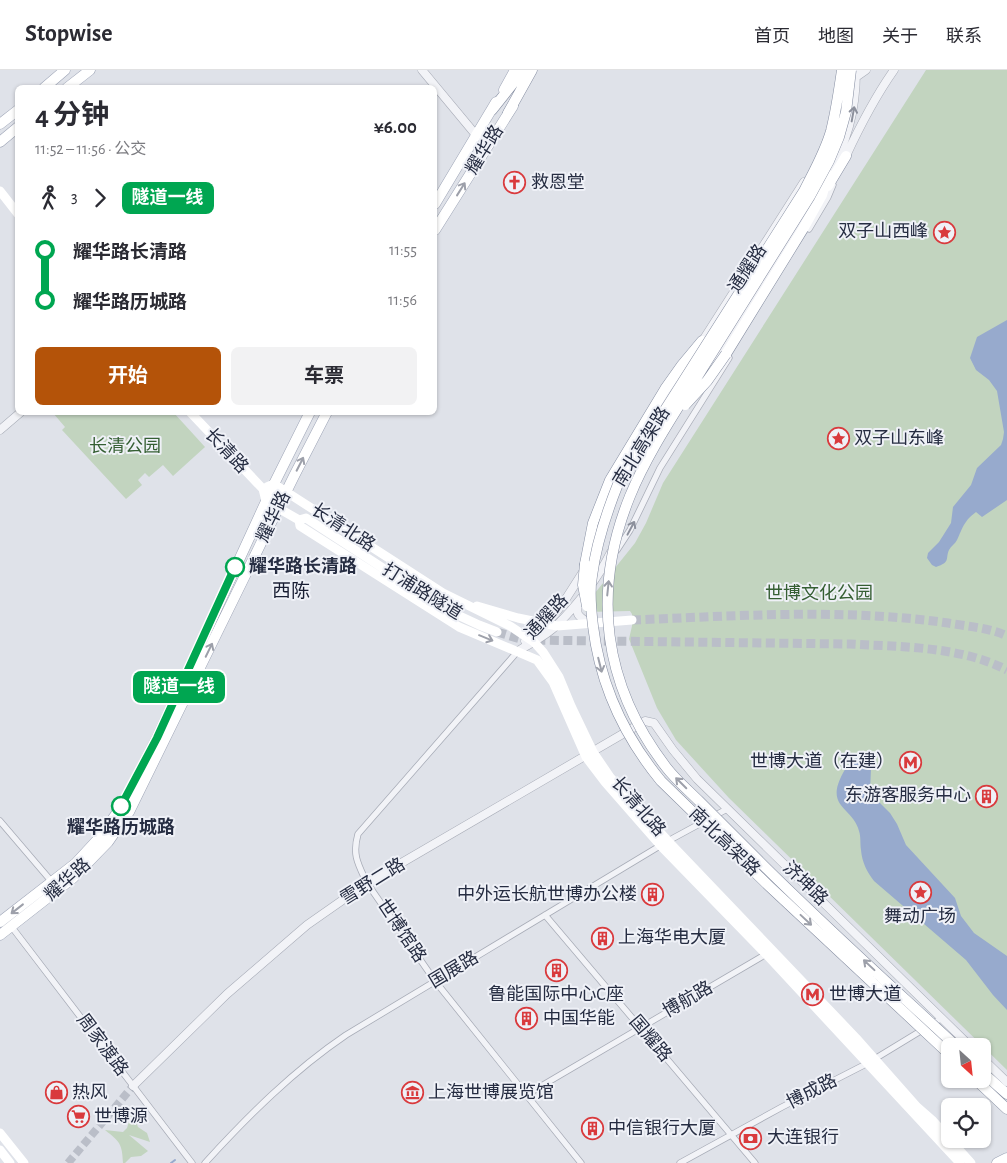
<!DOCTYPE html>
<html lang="zh">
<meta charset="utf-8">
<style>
:root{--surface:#fff;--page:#f2f2f3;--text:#2b2b33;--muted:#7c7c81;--line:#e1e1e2;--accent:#b45309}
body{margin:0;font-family:"Alegreya Sans","Noto Sans SC",sans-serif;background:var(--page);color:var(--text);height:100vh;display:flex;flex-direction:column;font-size:19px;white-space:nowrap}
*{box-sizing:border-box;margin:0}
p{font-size:16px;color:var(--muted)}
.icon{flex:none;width:28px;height:28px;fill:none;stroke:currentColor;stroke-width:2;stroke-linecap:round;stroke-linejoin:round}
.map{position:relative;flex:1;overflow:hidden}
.panel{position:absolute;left:15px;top:15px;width:422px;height:330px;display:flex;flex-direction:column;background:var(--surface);border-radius:8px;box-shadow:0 1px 4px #0004}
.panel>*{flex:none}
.badge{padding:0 10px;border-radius:8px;font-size:18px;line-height:32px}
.needle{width:32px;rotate:153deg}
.fabs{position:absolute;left:941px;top:968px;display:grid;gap:10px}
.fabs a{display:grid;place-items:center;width:50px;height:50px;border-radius:8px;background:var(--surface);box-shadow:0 1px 4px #0004;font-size:25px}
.map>.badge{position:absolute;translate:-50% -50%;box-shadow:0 0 0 2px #fff}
.legs{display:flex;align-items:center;gap:8px;height:55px;padding:0 20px;font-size:16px}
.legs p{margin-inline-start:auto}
.headline{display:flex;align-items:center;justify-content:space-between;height:85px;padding:0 20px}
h1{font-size:28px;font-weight:700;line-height:38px}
.primary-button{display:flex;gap:10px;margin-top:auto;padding:10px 20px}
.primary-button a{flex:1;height:58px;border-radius:8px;background:var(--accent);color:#fff;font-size:20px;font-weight:700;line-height:58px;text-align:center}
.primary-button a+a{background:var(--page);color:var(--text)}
ul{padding:0 20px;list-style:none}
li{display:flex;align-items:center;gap:18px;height:50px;font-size:19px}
li i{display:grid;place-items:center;width:8px;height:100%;margin:0 6px;background:currentColor}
li i::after{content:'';width:12px;height:12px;margin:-6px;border:4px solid;border-radius:50%;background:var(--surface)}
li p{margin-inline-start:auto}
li:first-child i{background:linear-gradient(#0000 50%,currentColor 0)}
li:last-child i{background:linear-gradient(currentColor 50%,#0000 0)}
header{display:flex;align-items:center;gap:30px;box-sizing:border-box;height:70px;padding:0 25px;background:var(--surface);border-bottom:1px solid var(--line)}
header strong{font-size:24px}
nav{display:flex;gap:28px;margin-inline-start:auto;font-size:18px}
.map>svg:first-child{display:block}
.green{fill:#c2d4bf}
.water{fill:#97aacd}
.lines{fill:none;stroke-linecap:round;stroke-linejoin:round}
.stream{stroke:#97aacd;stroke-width:2}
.tertiary-tunnel{stroke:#babec8;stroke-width:8;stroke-dasharray:8 4;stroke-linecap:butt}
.secondary-tunnel{stroke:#babec8;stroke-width:9;stroke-dasharray:9 4.5;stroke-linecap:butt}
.minor-casing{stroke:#a8acb7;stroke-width:7}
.tertiary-casing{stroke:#a8acb7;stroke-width:9}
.primary-casing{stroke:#9da4b6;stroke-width:11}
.trunk-casing{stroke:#858da1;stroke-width:11}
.minor{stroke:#f2f3f7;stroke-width:5.5}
.tertiary{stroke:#f2f3f7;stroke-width:8}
.secondary{stroke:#fff;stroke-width:9}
.primary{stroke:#fff;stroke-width:10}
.trunk{stroke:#fff;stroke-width:10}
.trunk-bridge-casing{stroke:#858da1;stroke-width:11;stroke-linecap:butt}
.trunk-bridge{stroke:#fff;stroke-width:10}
.oneway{stroke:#8c909c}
.oneway2{stroke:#9da0aa}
.line-1-casing{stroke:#fff;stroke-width:11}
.line-1{stroke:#00a651;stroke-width:8}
.stop-1-dot{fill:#fff;stroke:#00a651;stroke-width:2.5}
.labels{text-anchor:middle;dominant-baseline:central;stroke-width:4;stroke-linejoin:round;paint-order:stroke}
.street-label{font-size:18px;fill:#262d42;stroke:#eff1f7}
.poi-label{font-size:18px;fill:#262d42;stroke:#eff1f7;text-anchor:start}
.park-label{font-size:18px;fill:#355f33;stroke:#eff1f7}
.stop-label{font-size:18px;font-weight:bold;fill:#262d42;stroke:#eff1f7;text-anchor:start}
.neighbourhood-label{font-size:19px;fill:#191e33;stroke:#eff1f7}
</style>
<header>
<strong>Stopwise</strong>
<nav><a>首页</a><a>地图</a><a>关于</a><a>联系</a></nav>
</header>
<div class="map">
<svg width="1007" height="1093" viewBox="0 0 1007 1093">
<rect width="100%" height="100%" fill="#dfe2e9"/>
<path class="green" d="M926 0H1007V1000L729 728 676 670 657 638 629 569 632 556V544L630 541 586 542 583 538 635 473 646 453 663 413Z
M53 343H174L205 377 173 406 163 395 149 407 145 403 138 410 142 415 126 429 62 360 65 357Z
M132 1042 138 1057 147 1063 150 1072 129 1065 148 1081 141 1086 131 1087 125 1093H123C122 1073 120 1072 105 1060L123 1062 127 1058Z"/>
<path class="water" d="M1007 250V430L982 447 976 442C964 451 963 457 957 470 955 474 951 476 949 480 945 489 951 492 936 497L932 495 927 488 928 483 939 472 951 453 953 437 971 415 977 398 1001 375 1003 369 1004 362 997 321 989 310 976 300 970 288 977 267Z
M858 687 865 688 870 694 871 698 870 723 890 743 897 754 906 775 955 828 961 846 974 863 1007 886V940L993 925 966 890 874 811C867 802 862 792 861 780 860 773 861 767 859 761 853 737 824 738 843 703 847 696 850 691 858 687Z"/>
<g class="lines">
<path class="stream" d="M171 1093 175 1090"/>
<path class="tertiary-tunnel" d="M68 1093 133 1016"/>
<path class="secondary-tunnel" d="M632 550C737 546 844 538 948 553 965 556 991 558 1007 566
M497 562 524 570 850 574C901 577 960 576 1007 600"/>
<defs>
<path id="minor" d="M809 159 828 127 833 115
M617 480 630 460 660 398 729 288
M518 581 358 764C352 785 358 794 367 813L435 911 581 1093
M0 751 52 812
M545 845 755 1093
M11 856 192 1093
M526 1025 768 883
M205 1093C248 1046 293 1001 346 965L668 771 727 739
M680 1093 782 1037 868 993 942 948"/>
<path id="tertiary" d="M422 0 476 65 491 70
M856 7 866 0
M846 86C860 56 875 27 894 0
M826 109C847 73 856 42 856 0
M700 275 804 112
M697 317 815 128
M0 360 21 342
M639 373 681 304
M579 531C575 545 578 546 589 553
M525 571 546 554 562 535 583 502
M518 581C531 573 546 566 557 555 578 534 598 508 611 482
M982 988 1007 1012
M133 1016 227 924 307 855 367 813 645 651 654 653 673 680 697 709 970 976"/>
<path id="primary" d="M44 18 65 0
M67 18 90 0
M504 20 515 0
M0 54 18 40
M0 72 18 57
M435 134 496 32
M435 160 513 36
M0 852 76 793 100 767 121 737 157 668 274 414 310 342
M0 865 73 808 108 772 129 742 294 406 327 342
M997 1093 1007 1088"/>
<path id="trunk" d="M492 40 515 11 522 0
M508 43 532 0
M828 116 846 86
M726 284 803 159 822 125 828 105
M585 494 593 453 610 410 665 319 682 295 702 271
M982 1002 1007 1024
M975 1009 1007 1039"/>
</defs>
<use href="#minor" class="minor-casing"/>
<use href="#tertiary" class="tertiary-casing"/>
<use href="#primary" class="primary-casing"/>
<use href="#trunk" class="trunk-casing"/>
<use href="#minor" class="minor"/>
<use href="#tertiary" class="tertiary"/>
<path class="secondary" d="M0 121 18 144
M190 342 263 419 266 431 299 450 300 456 459 557 537 590 553 612 586 687 605 712 661 776 766 884 960 1093
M267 417 274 414 443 523 510 556 534 572 543 582 559 607 571 636 593 682 610 707 668 771 856 968 917 1037 933 1051 971 1093
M299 450 306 448 449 541 479 555 497 562
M477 536 518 548 557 556 632 550
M0 1063 24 1093
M0 1080 10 1093"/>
<use href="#primary" class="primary"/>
<use href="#trunk" class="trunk"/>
<defs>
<path id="trunk-bridge" d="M842 0C839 21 836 41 831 61 825 82 814 101 804 121L618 414C606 444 596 474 592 506 589 522 591 540 593 556 600 614 624 666 661 711L770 817 950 985
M851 0 846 42 839 67 829 91 810 126C774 184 738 241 702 299 677 340 648 382 630 426 591 522 603 615 666 697 675 709 688 720 699 731 718 750 738 770 758 790 822 854 889 914 956 976
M685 335 707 311 726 284
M585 494 583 515 587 536"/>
</defs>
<use href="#trunk-bridge" class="trunk-bridge-casing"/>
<use href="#trunk-bridge" class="trunk-bridge"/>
</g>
<defs><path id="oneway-shaft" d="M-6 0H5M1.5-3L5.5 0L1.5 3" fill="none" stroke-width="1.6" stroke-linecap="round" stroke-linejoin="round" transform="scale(1.25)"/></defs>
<g class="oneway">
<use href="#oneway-shaft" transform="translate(853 44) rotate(-80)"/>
<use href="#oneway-shaft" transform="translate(631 458) rotate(-62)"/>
</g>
<g class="oneway2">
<use href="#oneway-shaft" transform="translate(461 119) rotate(-58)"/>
<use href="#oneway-shaft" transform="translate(300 394) rotate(-63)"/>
<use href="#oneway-shaft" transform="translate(608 518) rotate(-84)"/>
<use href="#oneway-shaft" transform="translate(486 568) rotate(22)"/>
<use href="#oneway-shaft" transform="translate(209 580) rotate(-64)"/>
<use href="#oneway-shaft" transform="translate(600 595) rotate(76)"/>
<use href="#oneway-shaft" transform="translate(681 713) rotate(-135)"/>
<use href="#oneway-shaft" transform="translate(17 839) rotate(142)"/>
<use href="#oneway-shaft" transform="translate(806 850) rotate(43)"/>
<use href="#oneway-shaft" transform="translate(869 895) rotate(-137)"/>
</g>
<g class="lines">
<defs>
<path id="line-1" d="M121 736 157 668 235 497"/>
</defs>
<use href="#line-1" class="line-1-casing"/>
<use href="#line-1" class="line-1"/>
</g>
<defs>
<symbol id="church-ring" viewBox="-11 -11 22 22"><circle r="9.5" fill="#eff1f7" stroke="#d93a3d" stroke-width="1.5"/><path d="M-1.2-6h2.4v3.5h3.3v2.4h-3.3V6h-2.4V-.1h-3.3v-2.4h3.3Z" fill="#d93a3d"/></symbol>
<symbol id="sight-ring" viewBox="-11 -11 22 22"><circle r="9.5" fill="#eff1f7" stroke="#d93a3d" stroke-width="1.5"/><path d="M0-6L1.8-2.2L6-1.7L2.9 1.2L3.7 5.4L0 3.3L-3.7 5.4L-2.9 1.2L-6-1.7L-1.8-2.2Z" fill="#d93a3d"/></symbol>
<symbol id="metro-ring" viewBox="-11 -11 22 22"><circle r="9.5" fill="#eff1f7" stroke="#d93a3d" stroke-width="1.5"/><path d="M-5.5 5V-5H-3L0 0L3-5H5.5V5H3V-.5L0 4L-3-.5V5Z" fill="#d93a3d"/></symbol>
<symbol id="building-ring" viewBox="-11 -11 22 22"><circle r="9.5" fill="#eff1f7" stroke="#d93a3d" stroke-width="1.5"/><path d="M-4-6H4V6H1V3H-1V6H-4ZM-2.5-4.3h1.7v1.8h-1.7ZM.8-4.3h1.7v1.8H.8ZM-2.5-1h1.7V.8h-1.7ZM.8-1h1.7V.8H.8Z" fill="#d93a3d"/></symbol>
<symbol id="shop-ring" viewBox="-11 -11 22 22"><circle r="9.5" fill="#eff1f7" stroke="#d93a3d" stroke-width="1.5"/><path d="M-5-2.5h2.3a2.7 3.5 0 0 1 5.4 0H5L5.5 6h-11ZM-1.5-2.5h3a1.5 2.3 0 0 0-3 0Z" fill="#d93a3d"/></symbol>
<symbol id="museum-ring" viewBox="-11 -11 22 22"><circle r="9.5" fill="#eff1f7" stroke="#d93a3d" stroke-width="1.5"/><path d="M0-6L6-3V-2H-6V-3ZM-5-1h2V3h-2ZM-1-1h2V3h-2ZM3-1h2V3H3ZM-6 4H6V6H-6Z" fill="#d93a3d"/></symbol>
<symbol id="supermarket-ring" viewBox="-11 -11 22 22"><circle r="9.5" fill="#eff1f7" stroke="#d93a3d" stroke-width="1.5"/><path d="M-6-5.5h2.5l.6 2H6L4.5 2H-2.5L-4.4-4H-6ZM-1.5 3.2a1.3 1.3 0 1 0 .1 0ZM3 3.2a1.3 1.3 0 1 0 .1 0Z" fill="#d93a3d"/></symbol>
<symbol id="bank-ring" viewBox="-11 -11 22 22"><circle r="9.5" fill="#eff1f7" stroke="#d93a3d" stroke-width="1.5"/><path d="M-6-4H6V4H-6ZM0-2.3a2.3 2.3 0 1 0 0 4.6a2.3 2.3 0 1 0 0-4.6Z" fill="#d93a3d"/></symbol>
</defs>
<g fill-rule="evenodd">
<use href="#church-ring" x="502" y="100" width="25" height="25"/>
<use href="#sight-ring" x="932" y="150" width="25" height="25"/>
<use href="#sight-ring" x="826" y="356" width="25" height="25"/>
<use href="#metro-ring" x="898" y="680" width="25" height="25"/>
<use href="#building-ring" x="974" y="714" width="25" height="25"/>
<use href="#sight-ring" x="908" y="810" width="25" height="25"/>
<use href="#building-ring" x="640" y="812" width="25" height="25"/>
<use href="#building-ring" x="590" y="856" width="25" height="25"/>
<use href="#building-ring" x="544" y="888" width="25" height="25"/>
<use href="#metro-ring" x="800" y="912" width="25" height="25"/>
<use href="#building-ring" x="514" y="936" width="25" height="25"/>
<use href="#shop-ring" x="44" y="1010" width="25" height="25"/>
<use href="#museum-ring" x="400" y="1010" width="25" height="25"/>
<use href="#supermarket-ring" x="66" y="1034" width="25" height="25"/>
<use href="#building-ring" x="580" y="1046" width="25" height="25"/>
<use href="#bank-ring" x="738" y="1056" width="25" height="25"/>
</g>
<g class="stop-1-dot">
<circle cx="235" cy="497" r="9"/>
<circle cx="121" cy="736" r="9"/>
</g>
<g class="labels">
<g class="street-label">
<text transform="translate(485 80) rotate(-58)">耀华路</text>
<text transform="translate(748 199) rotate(-57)">通耀路</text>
<text transform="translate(642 377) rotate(-58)">南北高架路</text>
<text transform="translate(226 381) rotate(47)">长清路</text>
<text transform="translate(274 447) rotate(-64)">耀华路</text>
<text transform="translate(343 458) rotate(33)">长清北路</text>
<text transform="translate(422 522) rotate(32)">打浦路隧道</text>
<text transform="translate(547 547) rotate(-47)">通耀路</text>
<text transform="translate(638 737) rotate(49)">长清北路</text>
<text transform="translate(724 772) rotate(44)">南北高架路</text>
<text transform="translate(68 810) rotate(-41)">耀华路</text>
<text transform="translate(373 812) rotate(-32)">雪野二路</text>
<text transform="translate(805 814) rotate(44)">济坤路</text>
<text transform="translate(401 861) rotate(56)">世博馆路</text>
<text transform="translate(454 900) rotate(-31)">国展路</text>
<text transform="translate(688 930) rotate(-30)">博航路</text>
<text transform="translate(650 969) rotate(50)">国耀路</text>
<text transform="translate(102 975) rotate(53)">周家渡路</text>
<text transform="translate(812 1022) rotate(-27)">博成路</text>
</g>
<g class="poi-label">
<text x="531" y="113">救恩堂</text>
<text x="928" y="162" text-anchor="end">双子山西峰</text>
<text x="854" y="369">双子山东峰</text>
<text x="894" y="692" text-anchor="end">世博大道（在建）</text>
<text x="971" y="726" text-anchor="end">东游客服务中心</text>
<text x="637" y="825" text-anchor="end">中外运长航世博办公楼</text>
<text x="920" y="847" text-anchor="middle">舞动广场</text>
<text x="618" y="868">上海华电大厦</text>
<text x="556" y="925" text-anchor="middle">鲁能国际中心C座</text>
<text x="829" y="925">世博大道</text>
<text x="543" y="949">中国华能</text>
<text x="72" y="1023">热风</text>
<text x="428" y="1023">上海世博展览馆</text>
<text x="94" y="1047">世博源</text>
<text x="608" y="1059">中信银行大厦</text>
<text x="767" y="1068">大连银行</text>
</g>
<g class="park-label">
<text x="125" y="377">长清公园</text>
<text x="819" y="524">世博文化公园</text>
</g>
<g class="stop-label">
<text x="249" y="497">耀华路长清路</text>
<text x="121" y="758" text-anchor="middle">耀华路历城路</text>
</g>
<g class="neighbourhood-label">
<text x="291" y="521">西陈</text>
</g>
</g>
</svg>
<div class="fabs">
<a><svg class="needle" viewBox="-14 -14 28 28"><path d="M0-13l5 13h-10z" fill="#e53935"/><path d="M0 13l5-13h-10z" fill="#7c7c81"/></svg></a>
<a><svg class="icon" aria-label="locate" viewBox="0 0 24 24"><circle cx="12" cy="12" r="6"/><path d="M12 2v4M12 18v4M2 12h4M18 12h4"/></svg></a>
</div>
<b class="badge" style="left:179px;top:617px;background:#00a651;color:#fff">隧道一线</b>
<section class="panel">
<div class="headline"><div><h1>4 分钟</h1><p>11:52 – 11:56 · 公交</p></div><b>¥6.00</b></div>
<div class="legs"><svg class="icon" aria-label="walk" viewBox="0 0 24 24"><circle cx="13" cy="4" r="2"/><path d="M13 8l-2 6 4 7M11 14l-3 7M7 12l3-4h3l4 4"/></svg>3<svg class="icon" aria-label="forward" viewBox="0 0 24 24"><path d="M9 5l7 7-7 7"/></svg><b class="badge" style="background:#00a651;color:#fff">隧道一线</b></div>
<ul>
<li><i style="color:#00a651"></i><b>耀华路长清路</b><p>11:55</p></li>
<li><i style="color:#00a651"></i><b>耀华路历城路</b><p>11:56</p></li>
</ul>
<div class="primary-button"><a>开始</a><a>车票</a></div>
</section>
</div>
